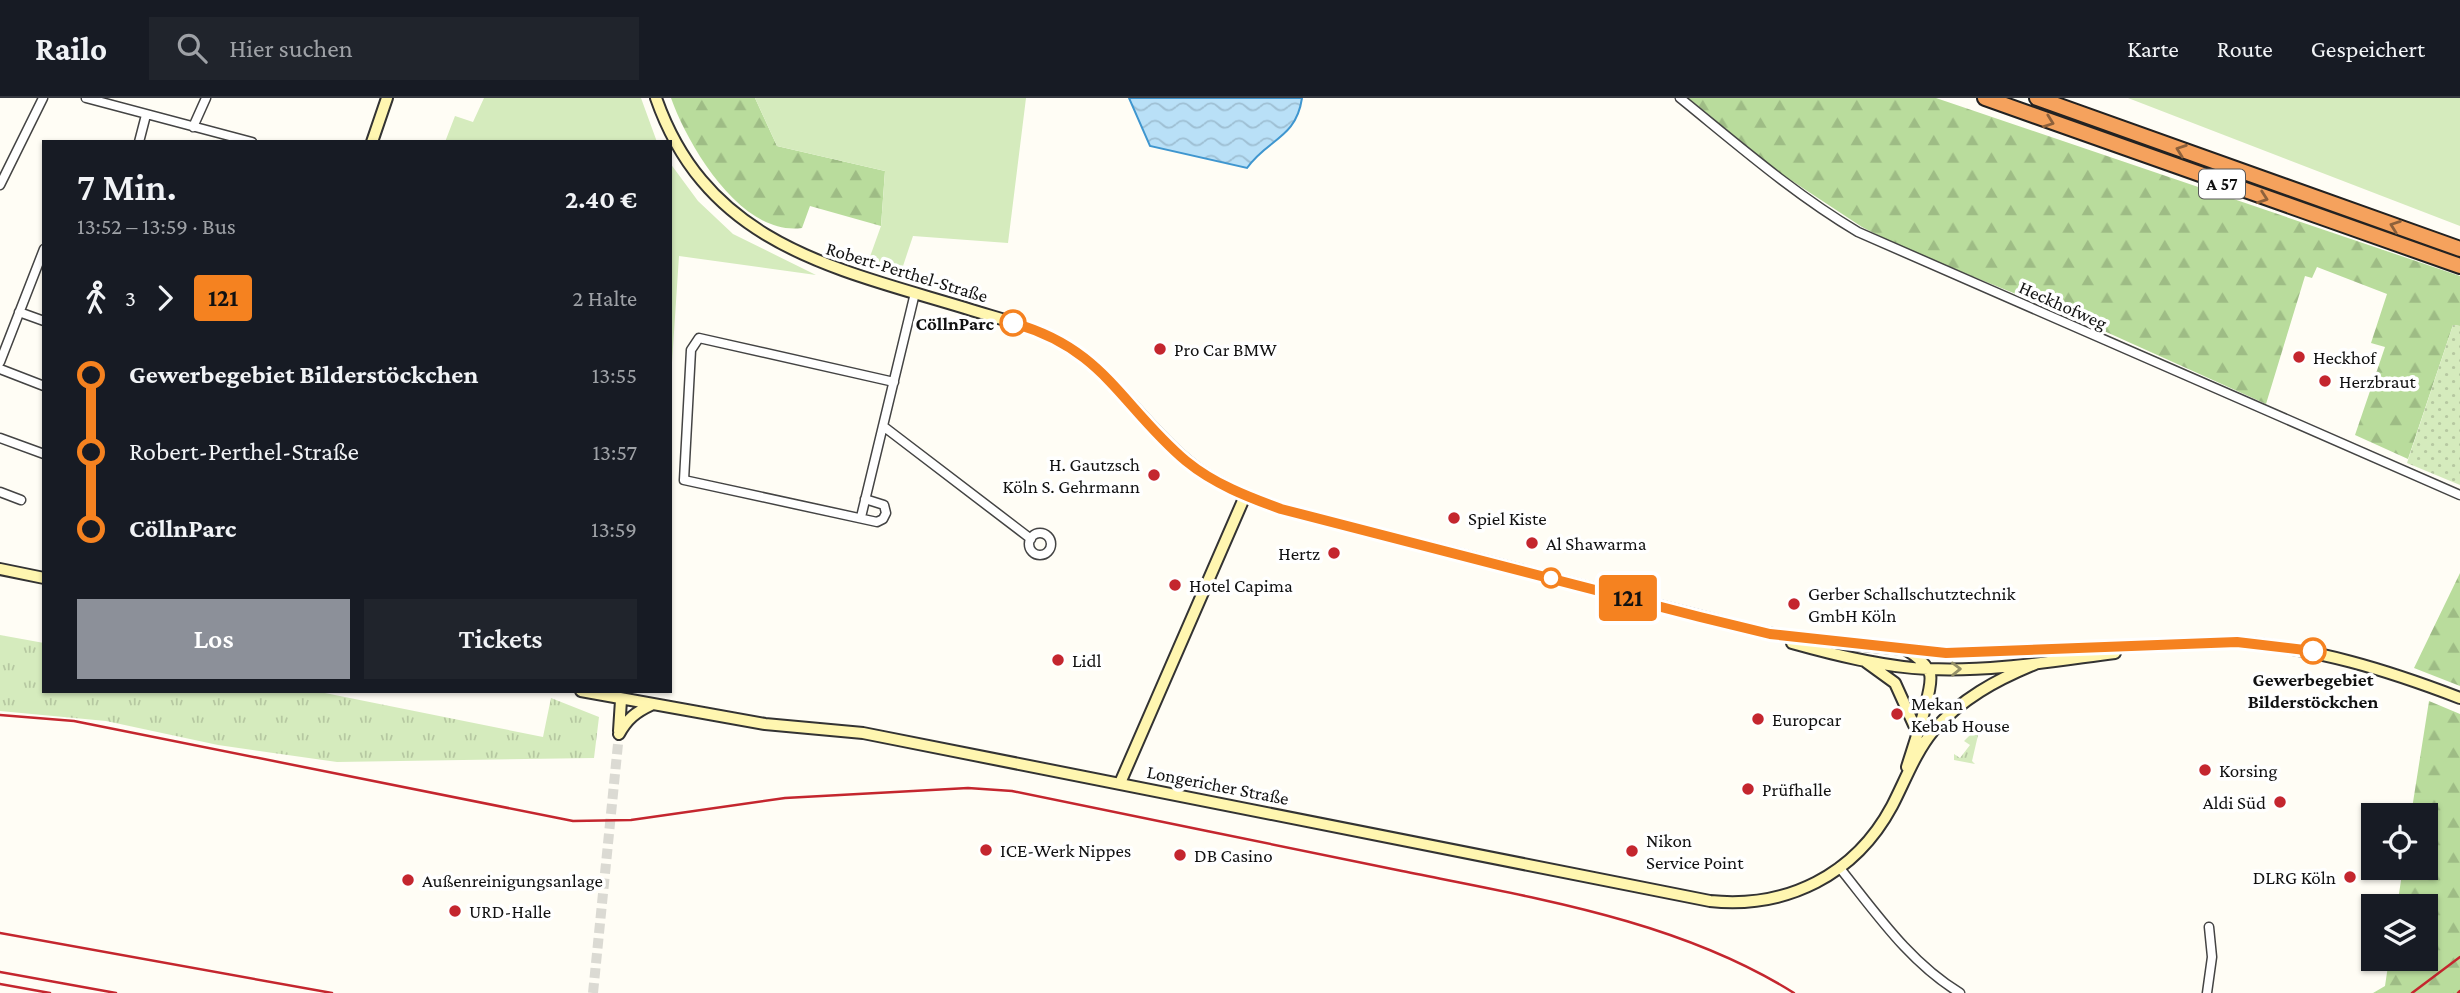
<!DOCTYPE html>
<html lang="de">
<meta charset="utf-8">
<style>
:root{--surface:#171b24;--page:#20242c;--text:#f1f3f6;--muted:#9ea1a6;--line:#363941;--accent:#8c9099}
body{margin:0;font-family:"Crimson Pro",serif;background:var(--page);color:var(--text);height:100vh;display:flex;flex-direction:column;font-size:26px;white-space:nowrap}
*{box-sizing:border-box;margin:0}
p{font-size:23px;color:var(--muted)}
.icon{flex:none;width:38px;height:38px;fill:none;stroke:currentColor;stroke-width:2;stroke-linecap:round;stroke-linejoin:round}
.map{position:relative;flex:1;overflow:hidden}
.drawer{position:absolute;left:42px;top:42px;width:630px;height:553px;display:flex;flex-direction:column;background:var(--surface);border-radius:0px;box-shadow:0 2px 5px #0004}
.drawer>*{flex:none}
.badge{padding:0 14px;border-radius:5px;font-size:24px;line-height:46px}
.controls{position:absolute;left:2361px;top:705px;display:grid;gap:14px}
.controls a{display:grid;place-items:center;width:77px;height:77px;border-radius:0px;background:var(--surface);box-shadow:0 2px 5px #0004;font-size:35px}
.map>.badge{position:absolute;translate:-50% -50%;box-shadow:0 0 0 4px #fff}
.legs{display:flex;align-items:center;gap:10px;height:77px;padding:0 35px;font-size:23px}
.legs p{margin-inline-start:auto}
.head{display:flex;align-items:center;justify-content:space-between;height:119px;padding:0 35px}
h1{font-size:38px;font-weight:600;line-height:52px}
.button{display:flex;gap:14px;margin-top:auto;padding:14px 35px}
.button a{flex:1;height:80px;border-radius:0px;background:var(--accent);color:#fff;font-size:28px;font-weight:600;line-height:80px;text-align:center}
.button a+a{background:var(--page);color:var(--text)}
ul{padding:0 35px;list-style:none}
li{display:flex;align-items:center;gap:24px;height:77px;font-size:26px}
li i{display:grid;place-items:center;width:10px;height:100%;margin:0 9px;background:currentColor}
li i::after{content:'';width:18px;height:18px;margin:-9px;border:5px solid;border-radius:50%;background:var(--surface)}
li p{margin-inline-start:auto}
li:first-child i{background:linear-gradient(#0000 50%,currentColor 0)}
li:last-child i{background:linear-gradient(currentColor 50%,#0000 0)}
header{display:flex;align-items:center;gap:42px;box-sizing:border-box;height:98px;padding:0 35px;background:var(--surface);border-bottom:2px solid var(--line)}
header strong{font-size:33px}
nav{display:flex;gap:38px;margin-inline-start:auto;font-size:24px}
.search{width:490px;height:63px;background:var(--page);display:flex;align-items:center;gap:18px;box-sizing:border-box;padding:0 24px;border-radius:0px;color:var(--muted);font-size:26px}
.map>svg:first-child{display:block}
.grass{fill:url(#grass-tufts)}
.forest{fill:url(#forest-firs)}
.park{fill:#d5ebbd}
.garden{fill:url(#garden-dots)}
.water{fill:url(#water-waves);stroke:#3f96cf;stroke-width:2}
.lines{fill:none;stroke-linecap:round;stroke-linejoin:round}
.secondary-tunnel{stroke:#dbdad3;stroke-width:10;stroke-dasharray:10 5;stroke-linecap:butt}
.street-casing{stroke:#444;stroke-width:11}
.secondary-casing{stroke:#333;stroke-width:14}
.highway-casing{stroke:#222;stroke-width:18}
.street{stroke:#fff;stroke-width:8}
.secondary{stroke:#fff6b0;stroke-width:10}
.highway{stroke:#f5a25d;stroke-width:14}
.rail{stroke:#c4262e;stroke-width:2.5}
.oneway{stroke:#8e613b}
.oneway2{stroke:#948f68}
.line-1-casing{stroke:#fff;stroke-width:16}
.line-1{stroke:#f58220;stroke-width:10}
.stop-1-dot{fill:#fff;stroke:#f58220;stroke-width:3.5}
.poi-dot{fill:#c4262e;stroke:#fff;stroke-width:2.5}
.labels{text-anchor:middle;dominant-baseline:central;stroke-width:7;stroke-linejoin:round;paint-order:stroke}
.shield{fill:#fff;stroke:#585858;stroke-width:2}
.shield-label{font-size:18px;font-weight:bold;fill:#111}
.street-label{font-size:19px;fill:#111;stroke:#fff}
.stop-label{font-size:19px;font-weight:bold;fill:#111;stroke:#fff;text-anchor:end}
.poi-label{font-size:19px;fill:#111;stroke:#fff;text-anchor:start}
</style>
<header>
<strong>Railo</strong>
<div class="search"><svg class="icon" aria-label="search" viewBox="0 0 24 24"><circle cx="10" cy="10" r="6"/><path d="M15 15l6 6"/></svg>Hier suchen</div>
<nav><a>Karte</a><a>Route</a><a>Gespeichert</a></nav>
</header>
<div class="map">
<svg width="2460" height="895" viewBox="0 0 2460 895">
<defs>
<pattern id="grass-tufts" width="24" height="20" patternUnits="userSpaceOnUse" patternTransform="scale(1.75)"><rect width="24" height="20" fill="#d5ebbd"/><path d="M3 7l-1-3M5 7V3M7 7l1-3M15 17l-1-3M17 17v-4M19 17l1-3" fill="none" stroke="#b6c8a1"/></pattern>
<pattern id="forest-firs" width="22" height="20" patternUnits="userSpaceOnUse" patternTransform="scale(1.75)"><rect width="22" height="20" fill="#b9dc9c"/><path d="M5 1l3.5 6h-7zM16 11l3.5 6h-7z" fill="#9ebc85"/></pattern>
<pattern id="garden-dots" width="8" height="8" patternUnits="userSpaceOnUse" patternTransform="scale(1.75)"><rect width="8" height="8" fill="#d5ebbd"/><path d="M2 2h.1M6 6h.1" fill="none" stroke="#b6c8a1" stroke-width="1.8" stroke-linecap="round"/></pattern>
<pattern id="water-waves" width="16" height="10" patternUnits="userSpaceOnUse" patternTransform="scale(1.75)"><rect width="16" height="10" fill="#b9e0f7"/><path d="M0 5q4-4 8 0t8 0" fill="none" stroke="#9ebfd3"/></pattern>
</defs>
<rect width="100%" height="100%" fill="#fffdf5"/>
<path class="grass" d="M0 537 44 545V593H315L543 639 551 600 599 619 594 660 337 664 218 647 106 623 0 613Z
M1986 626V634L1979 633 1972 663 1975 666 1954 662V656L1960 660 1970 647 1964 643 1979 628Z"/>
<path class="forest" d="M671 0H755L777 48 885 73 881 128 810 108 802 130C742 139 688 48 671 0Z
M1688 0H1936L2460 178V228L2453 227 2408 361 2355 337 2385 249 2371 245 2387 196 2317 169 2312 180 2305 178 2266 306 2073 219 1907 152 1862 129 1780 75Z
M2460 475V588L2414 570Z
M2429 603 2460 616V895H2373L2385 888 2389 861H2426V808H2397L2403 770H2426V718L2411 717Z"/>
<path class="park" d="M484 0H641L657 44H445L455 18 473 24Z
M755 0H1026L1008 145 913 138 900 177 867 167 881 128 885 73 777 48Z
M2128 0H2460V128Z
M670 65 698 103 733 136 816 177 679 158 670 295Z"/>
<path class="garden" d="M2453 227 2460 228V387L2407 365Z"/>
<path class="water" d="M1129 0H1302C1296 41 1267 41 1247 70L1150 48Z"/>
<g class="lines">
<path class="secondary-tunnel" d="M593 895 619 636"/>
<defs>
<path id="street" d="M86 0 252 44
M1680 0C1738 47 1794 96 1858 134L2460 397
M193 29 206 0
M139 44 146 17
M0 87 43 0
M19 214 44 223
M0 264 44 151
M0 271 44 288
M883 328 1031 441
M0 340 44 356
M0 394 21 402
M865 401 884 407 886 415 883 421 877 424 684 382 691 252 699 240 894 284
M861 419 915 195
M1029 446a11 11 0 1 1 22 0a11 11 0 1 1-22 0Z
M1839 769C1876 815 1909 864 1960 895
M2207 895 2212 859 2209 829"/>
<path id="secondary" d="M656 0C707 146 833 170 965 210 999 221 1034 228 1065 247 1114 276 1143 327 1187 363 1214 386 1248 399 1281 411L1761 534 1811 542 1946 555 2237 544C2316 550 2387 572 2460 600
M372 44 387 0
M0 471 44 480
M1792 545C1835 557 1883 569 1928 571 1991 574 2053 563 2115 555
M1906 552C1915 557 1926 565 1930 576 1934 590 1912 652 1907 669
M1866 564 1895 585 1914 627
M581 593 765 626 863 635 1710 803C1787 811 1855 777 1892 708 1905 683 1915 655 1933 633 1961 601 1996 582 2035 566
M619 633 621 602
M619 636C627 621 636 614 651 607
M1120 685 1245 398"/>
<path id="highway" d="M1985 0 2460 168
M2037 0 2460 151"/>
</defs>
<use href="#street" class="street-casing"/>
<use href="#secondary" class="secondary-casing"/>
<use href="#highway" class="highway-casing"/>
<use href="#street" class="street"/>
<use href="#secondary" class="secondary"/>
<use href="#highway" class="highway"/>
<path class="rail" d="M0 617 74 623 573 723 631 722 785 700 968 690 1012 693C1142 720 1272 746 1402 773 1534 800 1678 822 1794 895
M0 835 332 895
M0 874 116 895
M0 886 50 895
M2412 895 2460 859
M2458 895 2460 893"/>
</g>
<defs><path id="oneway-chevron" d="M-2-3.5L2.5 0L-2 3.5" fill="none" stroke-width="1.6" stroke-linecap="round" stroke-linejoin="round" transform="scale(1.75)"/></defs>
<g class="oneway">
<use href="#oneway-chevron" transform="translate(2049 24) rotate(20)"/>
<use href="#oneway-chevron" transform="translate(2181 52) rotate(-160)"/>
<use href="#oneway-chevron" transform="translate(2263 100) rotate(19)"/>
<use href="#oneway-chevron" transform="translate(2395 128) rotate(-160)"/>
</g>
<use class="oneway2" href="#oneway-chevron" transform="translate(1956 571) rotate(-1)"/>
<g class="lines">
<defs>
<path id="line-1" d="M1013 225C1104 250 1121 308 1186 363 1214 386 1248 399 1281 411L1700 519 1770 536 1946 555 2237 544 2313 553"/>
</defs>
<use href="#line-1" class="line-1-casing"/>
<use href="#line-1" class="line-1"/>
</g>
<g class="stop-1-dot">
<circle cx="1013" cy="225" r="12"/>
<circle cx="1551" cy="480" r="9"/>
<circle cx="2313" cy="553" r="12"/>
</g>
<g class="poi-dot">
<circle cx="1160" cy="251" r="7"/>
<circle cx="2299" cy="259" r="7"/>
<circle cx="2325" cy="283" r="7"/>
<circle cx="1154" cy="377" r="7"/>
<circle cx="1454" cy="420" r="7"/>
<circle cx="1532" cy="445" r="7"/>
<circle cx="1334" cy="455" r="7"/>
<circle cx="1175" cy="487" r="7"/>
<circle cx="1794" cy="506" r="7"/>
<circle cx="1058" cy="562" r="7"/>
<circle cx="1897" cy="616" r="7"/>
<circle cx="1758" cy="621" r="7"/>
<circle cx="2205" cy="672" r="7"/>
<circle cx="1748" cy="691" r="7"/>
<circle cx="2280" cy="704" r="7"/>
<circle cx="986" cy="752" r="7"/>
<circle cx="1632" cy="753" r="7"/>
<circle cx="1180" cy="757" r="7"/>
<circle cx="2350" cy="779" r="7"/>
<circle cx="408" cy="782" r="7"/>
<circle cx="455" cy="813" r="7"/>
</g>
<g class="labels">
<rect class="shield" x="2199" y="71.5" width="46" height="29" rx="5"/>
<g class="shield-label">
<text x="2222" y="86">A 57</text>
</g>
<g class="street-label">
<text transform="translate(907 174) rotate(17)">Robert-Perthel-Straße</text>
<text transform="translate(2063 207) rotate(24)">Heckhofweg</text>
<text transform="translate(1218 687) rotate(11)">Longericher Straße</text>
</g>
<g class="stop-label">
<text x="994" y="225">CöllnParc</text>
<text x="2313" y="581" text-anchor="middle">Gewerbegebiet<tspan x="2313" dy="22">Bilderstöckchen</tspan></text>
</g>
<g class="poi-label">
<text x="1174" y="251">Pro Car BMW</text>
<text x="2313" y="259">Heckhof</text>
<text x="2339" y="283">Herzbraut</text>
<text x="1140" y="366" text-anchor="end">H. Gautzsch<tspan x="1140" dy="22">Köln S. Gehrmann</tspan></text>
<text x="1468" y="420">Spiel Kiste</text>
<text x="1546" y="445">Al Shawarma</text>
<text x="1320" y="455" text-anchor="end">Hertz</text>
<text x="1189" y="487">Hotel Capima</text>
<text x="1808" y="495">Gerber Schallschutztechnik<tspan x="1808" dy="22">GmbH Köln</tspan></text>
<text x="1072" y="562">Lidl</text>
<text x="1911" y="605">Mekan<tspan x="1911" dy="22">Kebab House</tspan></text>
<text x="1772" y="621">Europcar</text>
<text x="2219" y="672">Korsing</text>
<text x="1762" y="691">Prüfhalle</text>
<text x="2266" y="704" text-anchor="end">Aldi Süd</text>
<text x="1646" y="742">Nikon<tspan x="1646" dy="22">Service Point</tspan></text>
<text x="1000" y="752">ICE-Werk Nippes</text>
<text x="1194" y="757">DB Casino</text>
<text x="2336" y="779" text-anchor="end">DLRG Köln</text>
<text x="422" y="782">Außenreinigungsanlage</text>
<text x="469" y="813">URD-Halle</text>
</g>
</g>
</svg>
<div class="controls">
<a><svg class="icon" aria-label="locate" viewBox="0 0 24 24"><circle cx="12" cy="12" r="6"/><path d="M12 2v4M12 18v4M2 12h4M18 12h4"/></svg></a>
<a><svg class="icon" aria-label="layers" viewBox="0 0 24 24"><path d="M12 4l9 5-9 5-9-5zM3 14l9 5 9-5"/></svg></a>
</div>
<b class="badge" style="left:1628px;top:500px;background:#f58220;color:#111">121</b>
<section class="drawer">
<div class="head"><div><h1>7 Min.</h1><p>13:52 – 13:59 · Bus</p></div><b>2.40 €</b></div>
<div class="legs"><svg class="icon" aria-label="walk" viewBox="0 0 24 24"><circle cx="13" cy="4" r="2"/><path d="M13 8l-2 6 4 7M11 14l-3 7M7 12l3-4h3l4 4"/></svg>3<svg class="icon" aria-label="forward" viewBox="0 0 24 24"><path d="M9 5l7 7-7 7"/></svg><b class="badge" style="background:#f58220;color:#111">121</b><p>2 Halte</p></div>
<ul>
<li><i style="color:#f58220"></i><b>Gewerbegebiet Bilderstöckchen</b><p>13:55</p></li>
<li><i style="color:#f58220"></i><span>Robert-Perthel-Straße</span><p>13:57</p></li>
<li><i style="color:#f58220"></i><b>CöllnParc</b><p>13:59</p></li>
</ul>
<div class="button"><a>Los</a><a>Tickets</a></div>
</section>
</div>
